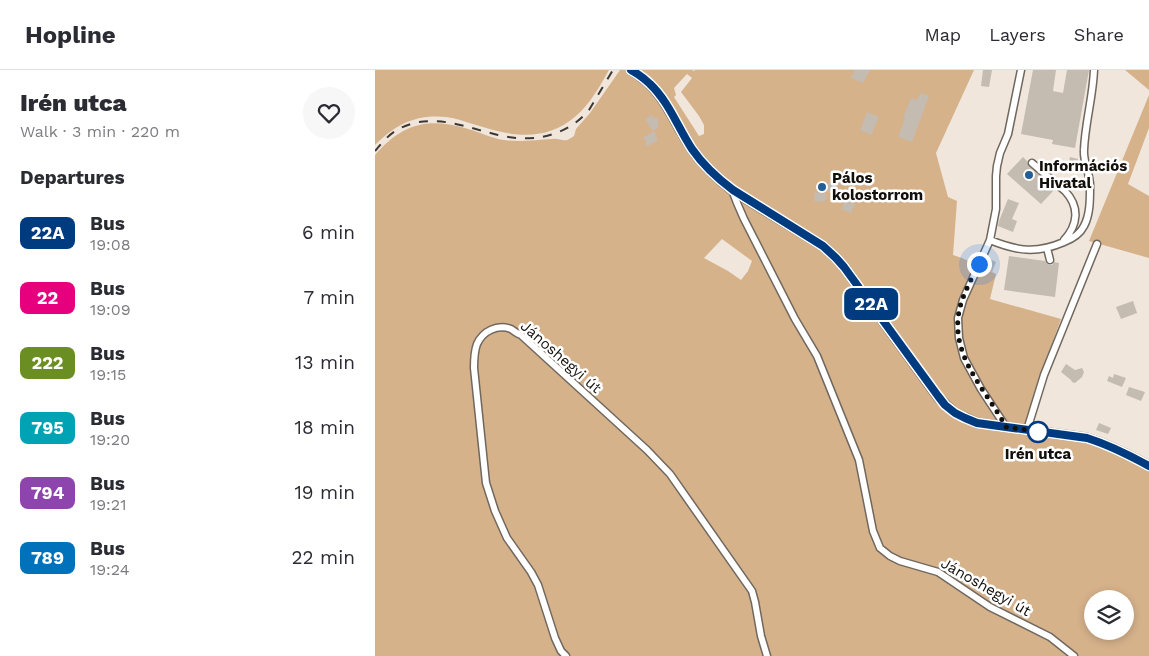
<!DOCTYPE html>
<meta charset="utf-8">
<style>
:root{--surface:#fff;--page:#f7f7f7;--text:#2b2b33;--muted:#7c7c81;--line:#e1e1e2}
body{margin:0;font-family:"Work Sans",sans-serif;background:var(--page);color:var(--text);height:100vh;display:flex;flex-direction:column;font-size:19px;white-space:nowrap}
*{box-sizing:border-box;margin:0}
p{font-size:16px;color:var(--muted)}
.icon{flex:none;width:28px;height:28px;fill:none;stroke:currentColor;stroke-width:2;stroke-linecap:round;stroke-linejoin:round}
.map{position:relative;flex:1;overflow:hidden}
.sheet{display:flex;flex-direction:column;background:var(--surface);width:375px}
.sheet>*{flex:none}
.badge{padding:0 10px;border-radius:8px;font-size:18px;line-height:32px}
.tools{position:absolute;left:709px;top:520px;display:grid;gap:10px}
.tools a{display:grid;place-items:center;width:50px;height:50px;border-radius:50%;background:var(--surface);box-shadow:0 2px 8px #0003;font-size:25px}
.you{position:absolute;width:25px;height:25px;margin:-12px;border:4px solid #fff;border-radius:50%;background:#1a73e8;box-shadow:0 0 0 8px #1a73e833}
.map>.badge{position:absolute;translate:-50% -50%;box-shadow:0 0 0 2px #fff}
h2{padding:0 20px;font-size:19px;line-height:45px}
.round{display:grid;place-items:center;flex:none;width:52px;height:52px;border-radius:26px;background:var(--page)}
.head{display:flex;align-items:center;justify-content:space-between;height:85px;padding:0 20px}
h1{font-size:24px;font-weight:800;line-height:38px}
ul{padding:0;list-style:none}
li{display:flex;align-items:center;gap:15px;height:65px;padding:0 20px}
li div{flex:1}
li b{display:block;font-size:19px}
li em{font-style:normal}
li .badge{min-width:55px;font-weight:700;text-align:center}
header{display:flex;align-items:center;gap:30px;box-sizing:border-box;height:70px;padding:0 25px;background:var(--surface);border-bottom:1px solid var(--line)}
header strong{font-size:24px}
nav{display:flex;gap:28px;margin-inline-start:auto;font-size:18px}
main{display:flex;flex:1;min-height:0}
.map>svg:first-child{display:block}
.green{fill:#d6b28b;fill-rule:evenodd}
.building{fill:#c4bbb1}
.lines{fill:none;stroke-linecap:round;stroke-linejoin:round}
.minor-casing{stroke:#70685f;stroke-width:9}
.major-casing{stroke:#70685f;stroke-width:11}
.minor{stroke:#fff;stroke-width:6}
.major{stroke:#fff;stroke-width:9}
.rail{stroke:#3c3833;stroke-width:2;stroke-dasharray:9 9;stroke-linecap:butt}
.line-casing{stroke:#fff;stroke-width:11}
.line{stroke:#003b80;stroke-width:8}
.walk{stroke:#13100c;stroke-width:5;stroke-dasharray:0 9}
.poi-dot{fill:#235f96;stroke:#fff;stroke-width:2}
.stop-dot{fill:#fff;stroke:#003b80;stroke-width:2.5}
.labels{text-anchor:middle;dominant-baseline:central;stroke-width:5;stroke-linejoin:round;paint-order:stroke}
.poi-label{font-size:15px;font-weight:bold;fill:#13100c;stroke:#fff;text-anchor:start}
.street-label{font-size:15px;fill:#13100c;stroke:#fff}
.stop-label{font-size:15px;font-weight:bold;fill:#13100c;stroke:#fff}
</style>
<header>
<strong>Hopline</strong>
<nav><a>Map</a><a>Layers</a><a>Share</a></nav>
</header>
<main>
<section class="sheet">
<div class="head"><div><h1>Irén utca</h1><p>Walk · 3 min · 220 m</p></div><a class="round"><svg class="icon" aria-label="heart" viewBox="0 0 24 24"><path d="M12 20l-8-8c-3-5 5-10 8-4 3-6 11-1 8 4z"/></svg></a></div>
<h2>Departures</h2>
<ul>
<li><span class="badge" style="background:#003b80;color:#fff">22A</span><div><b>Bus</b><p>19:08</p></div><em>6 min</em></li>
<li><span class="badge" style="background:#e6007e;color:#fff">22</span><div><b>Bus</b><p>19:09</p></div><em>7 min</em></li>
<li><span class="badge" style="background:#6b8e23;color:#fff">222</span><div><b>Bus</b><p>19:15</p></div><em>13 min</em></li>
<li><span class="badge" style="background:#00a3b4;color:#fff">795</span><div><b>Bus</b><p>19:20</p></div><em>18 min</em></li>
<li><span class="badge" style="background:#8e44ad;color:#fff">794</span><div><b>Bus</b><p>19:21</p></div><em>19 min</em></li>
<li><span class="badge" style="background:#0072bc;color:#fff">789</span><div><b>Bus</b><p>19:24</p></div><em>22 min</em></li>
</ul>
</section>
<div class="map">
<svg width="774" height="586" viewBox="0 0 774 586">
<rect width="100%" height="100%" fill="#f0e6dc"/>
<path class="green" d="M0 0H234C225 16 215 34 201 46 170 73 136 66 101 55 91 52 81 48 71 47 41 44 21 54 0 75Z
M245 0H317L319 1 320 0H599L561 83 573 127 582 131 578 185 587 188 621 204 615 229 686 249 666 304 650 353 672 356 669 369H672L676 366C699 370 722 374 744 385 754 389 764 396 774 402V586H0V85C26 55 51 47 90 58 101 61 112 66 123 69 141 73 159 70 177 69 182 68 188 71 192 70 195 69 197 67 199 66L201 59 215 43ZM312 4 317 8 306 22 324 46 329 55V64L324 66 299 27 301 25 299 18ZM347 169 377 191 373 201 366 210 353 201 329 188ZM718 529H750V561H718Z
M750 0H774V20Z
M774 25V58L753 114 774 126V188L714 171Z"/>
<path class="building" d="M480 0H495L488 13 476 8Z
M608 0H617L614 17 606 16Z
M658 0H681L678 21 688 23 692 0H714L700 78 677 74 678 70 646 64Z
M545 23 554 26 537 72 523 67 530 49 528 48 536 28 542 30Z
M492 42 504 47 496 65 485 60Z
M277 45 279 49 281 47 284 52 282 53 284 57 278 61 270 49Z
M279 61 283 70 271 77V71L268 68Z
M648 87 652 91 654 97 680 119 666 134 632 104Z
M695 87 703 89 701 100 693 99Z
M453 113 462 115 463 117V122L460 124 452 122Z
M440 122 452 124 451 130 446 132 439 131Z
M633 129 644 133 637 149 642 151 638 162 623 156 624 151Z
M470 130 480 134 476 143 466 139Z
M634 186 670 191 674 195H677L679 192 684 193 680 227 629 220Z
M613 188 621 192 617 202 608 198Z
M758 231 762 243 746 249 741 237Z
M691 294 700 300 707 298 709 302 707 307 700 313 697 312 696 310 686 302Z
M739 304 751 308 747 317 732 311 734 306 738 308Z
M754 317 770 322 766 331 751 325Z
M724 353 736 358 733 364 721 360Z"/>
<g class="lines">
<defs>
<path id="minor" d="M657 93 690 121C705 137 703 155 689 170
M357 120 362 133 369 149 420 249 442 286 484 390 498 461 505 478 515 486 525 491 563 502 615 537 675 567 699 586
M615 170C642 181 661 184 689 172 697 169 705 164 709 156 715 145 715 130 715 118 716 105 708 93 709 80 710 53 718 27 719 0
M672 178 675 190
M631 357 606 319 589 288 584 268 583 248 588 230 615 170 621 139V106L622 96 625 83 633 64 646 0
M652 360 669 305 722 174
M191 586 186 581 180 568 163 515 156 502 132 468 120 441 111 413 99 298C99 290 99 282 102 274 108 261 122 254 136 259 139 261 143 264 146 265L272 380 295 404 377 521 380 532 386 566 392 586"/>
<path id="major" d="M256 0C290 20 296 48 317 79 328 95 342 108 357 120L448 176 461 188 469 197 563 327 571 335 580 343 602 353 712 368C734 375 754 385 774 396"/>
</defs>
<use href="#minor" class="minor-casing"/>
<use href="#major" class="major-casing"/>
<use href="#minor" class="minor"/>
<use href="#major" class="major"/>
<path class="rail" d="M0 81C6 74 13 65 22 60 55 41 90 57 123 65 157 73 191 67 214 40L238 0"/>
</g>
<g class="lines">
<defs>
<path id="line" d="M256 0C263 4 269 8 275 14 294 32 303 58 317 79 328 95 342 108 358 120L448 176 461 188 469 197 563 326 570 335 580 343 590 348 602 353 712 368C734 375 754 385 774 396"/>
</defs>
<use href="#line" class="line-casing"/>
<use href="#line" class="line"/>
<path class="walk" d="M604 194C597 208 589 222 585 237 573 285 611 319 631 357L667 362H663"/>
</g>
<g class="poi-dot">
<circle cx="654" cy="105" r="5"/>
<circle cx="447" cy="117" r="5"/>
</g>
<circle class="stop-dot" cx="663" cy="362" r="10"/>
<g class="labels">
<g class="poi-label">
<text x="664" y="96">Információs<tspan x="664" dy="17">Hivatal</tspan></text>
<text x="457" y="108">Pálos<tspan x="457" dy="17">kolostorrom</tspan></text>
</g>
<g class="street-label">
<text transform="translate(186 287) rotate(41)">Jánoshegyi út</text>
<text transform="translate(611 517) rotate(30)">Jánoshegyi út</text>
</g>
<g class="stop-label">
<text x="663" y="384">Irén utca</text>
</g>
</g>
</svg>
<div class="tools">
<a><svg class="icon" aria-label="layers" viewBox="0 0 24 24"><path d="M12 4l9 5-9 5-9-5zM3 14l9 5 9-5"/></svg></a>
</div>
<div class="you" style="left:604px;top:194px"></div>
<b class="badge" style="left:496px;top:234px;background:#003b80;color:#fff">22A</b>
</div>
</main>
